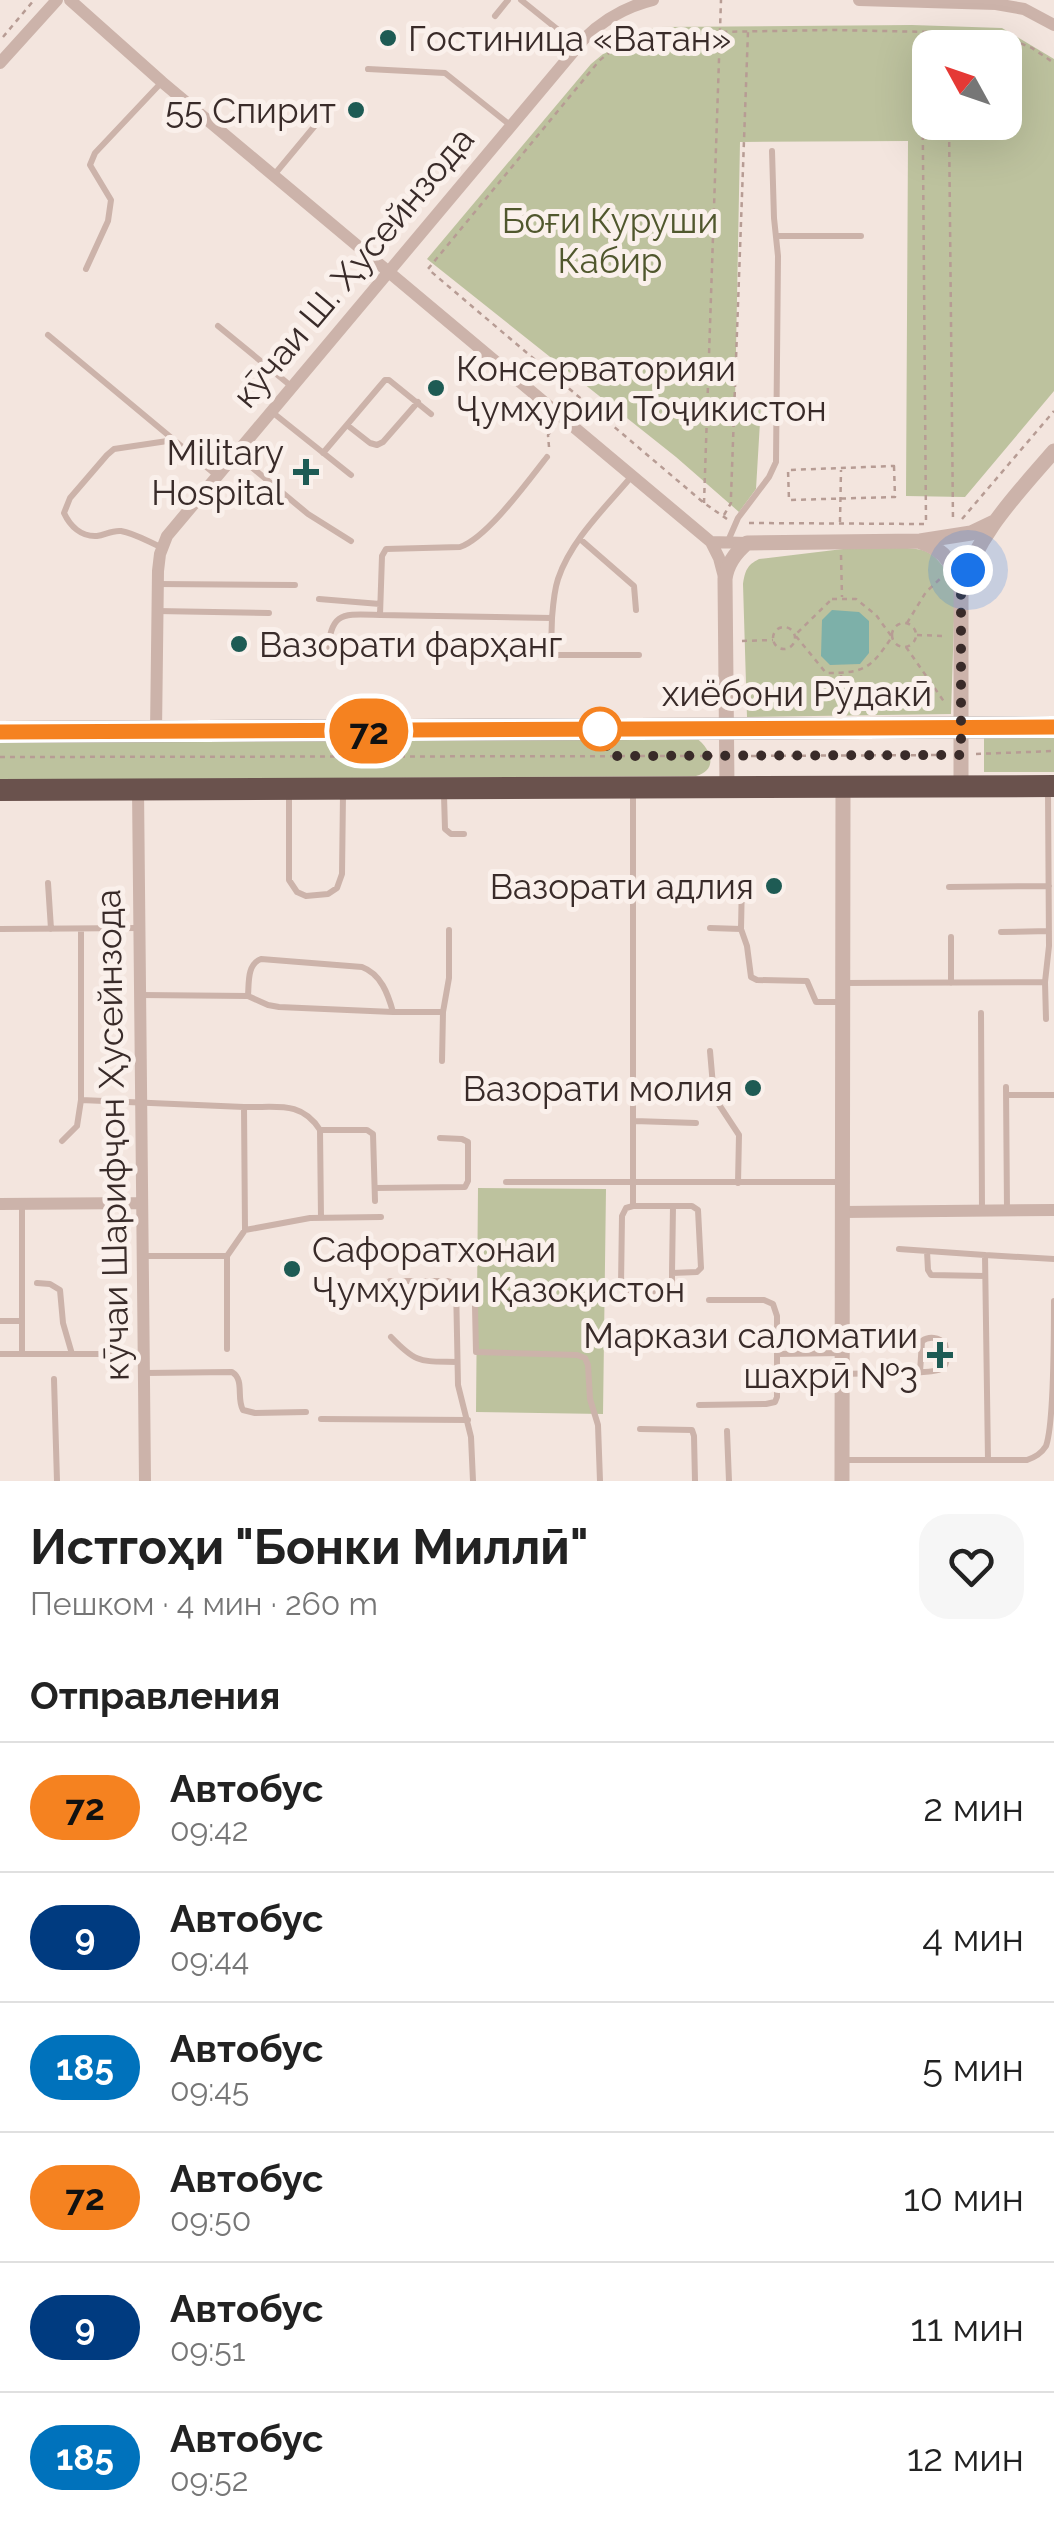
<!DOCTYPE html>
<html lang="ru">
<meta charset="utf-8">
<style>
:root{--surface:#fff;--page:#f6f6f6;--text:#222;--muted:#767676;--line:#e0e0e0}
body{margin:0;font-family:Raleway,sans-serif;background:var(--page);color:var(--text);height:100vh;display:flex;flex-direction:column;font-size:38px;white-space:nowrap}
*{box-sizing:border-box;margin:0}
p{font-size:32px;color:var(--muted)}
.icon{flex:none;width:55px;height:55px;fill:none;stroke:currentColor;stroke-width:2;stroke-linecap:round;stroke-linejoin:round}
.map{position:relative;height:1481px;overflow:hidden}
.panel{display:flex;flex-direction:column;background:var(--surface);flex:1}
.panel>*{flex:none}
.badge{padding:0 20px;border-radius:32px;font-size:35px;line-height:65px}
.needle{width:65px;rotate:310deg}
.fabs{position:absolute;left:912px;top:30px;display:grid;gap:20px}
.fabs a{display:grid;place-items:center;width:110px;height:110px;border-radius:20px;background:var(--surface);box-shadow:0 10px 40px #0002;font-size:50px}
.you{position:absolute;width:50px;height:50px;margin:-25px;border:8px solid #fff;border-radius:50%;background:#1a73e8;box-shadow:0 0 0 15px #1a73e833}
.map>.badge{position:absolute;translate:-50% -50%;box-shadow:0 0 0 5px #fff}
h2{padding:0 30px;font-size:38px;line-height:90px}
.round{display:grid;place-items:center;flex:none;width:105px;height:105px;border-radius:30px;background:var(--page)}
.summary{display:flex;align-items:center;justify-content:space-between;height:170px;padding:0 30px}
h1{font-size:48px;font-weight:700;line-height:75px}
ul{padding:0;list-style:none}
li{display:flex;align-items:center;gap:30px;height:130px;padding:0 30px;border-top:2px solid var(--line)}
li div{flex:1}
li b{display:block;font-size:38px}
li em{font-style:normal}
li .badge{min-width:110px;font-weight:700;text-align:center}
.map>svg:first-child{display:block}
.green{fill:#bdc29e;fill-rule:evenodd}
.water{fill:#7db0a9}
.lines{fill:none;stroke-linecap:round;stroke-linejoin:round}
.path{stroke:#b79c94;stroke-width:2.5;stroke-dasharray:5 5;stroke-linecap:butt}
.service{stroke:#ccb3aa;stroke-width:6}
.minor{stroke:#ccb3aa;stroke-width:12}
.tertiary{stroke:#ccb3aa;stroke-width:15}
.trunk{stroke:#6a524d;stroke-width:22}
.line-casing{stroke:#fff;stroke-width:22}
.line{stroke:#f58220;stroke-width:15}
.walk{stroke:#392b29;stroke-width:10;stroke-dasharray:0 18}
.poi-dot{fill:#1e5b54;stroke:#faf0eb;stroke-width:4}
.stop-dot{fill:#fff;stroke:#f58220;stroke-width:5}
.labels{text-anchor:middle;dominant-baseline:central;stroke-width:10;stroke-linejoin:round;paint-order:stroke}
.poi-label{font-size:35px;fill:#392b29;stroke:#faf0eb;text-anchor:end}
.park-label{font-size:35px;fill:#50572d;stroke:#faf0eb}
.street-label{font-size:35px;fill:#392b29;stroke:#faf0eb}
</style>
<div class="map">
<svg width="1054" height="1481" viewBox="0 0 1054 1481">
<rect width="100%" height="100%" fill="#f3e5de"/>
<path class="green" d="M912 25 1002 28 1054 59V391L965 497 906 496 908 141 740 142 735 402 761 405 756 489 739 512 676 457 427 259 591 64 626 35 658 27ZM930 48H1005V122H930Z
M843 549C861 549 912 545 925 551 941 558 948 574 955 589L951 714 747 717 743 584C745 571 747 565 759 559Z
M984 734H1054V772H984Z
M696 738C711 748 719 770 696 776L0 780V742Z
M478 1188 606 1189 603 1414 476 1412Z"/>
<path class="water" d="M832 610 859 612 869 621V653L860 664 830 665 821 656 822 620Z"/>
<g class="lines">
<path class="path" d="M949 34V48
M922 35 926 522
M3 37 34 0
M949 122 953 521
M549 447 548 435 555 427
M894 466 895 497 789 500 788 470Z
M704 503 721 0
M724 515 731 503V496L748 31
M727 519 704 503 428 269 599 61C615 47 630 39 651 33L834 30 979 33 1010 39 1032 48 1054 63
M962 519 1054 411
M840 522 841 470
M749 523 926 524
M841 555 842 597
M832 599H856L876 615 892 637C870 669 865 673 826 673L795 635Z
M907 623 926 592 941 578
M892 635a12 12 0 1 1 24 0a12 12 0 1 1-24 0Z
M773 638a11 11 0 1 1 22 0a11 11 0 1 1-22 0Z
M917 635 944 636
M742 641 773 640
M906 647 945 703
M841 675 842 707
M976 754 1054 751
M741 756 948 755
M0 757 713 756"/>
<path class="service" d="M521 0 577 45
M495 16 508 0
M368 69 445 73 510 125
M274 175 318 122 321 102
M777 236H861
M86 269 108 221 111 200 90 165 95 153 161 83
M218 326 291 386
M48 335 216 475
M272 412 351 475
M347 425 370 443 377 445 383 442 418 402
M323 453 385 380H389L431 414
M237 455 308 514 351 541
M547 457C528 481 487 538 460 547L386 549 382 556 380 615 552 618C553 605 554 591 558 579 571 540 605 508 631 477
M580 539 634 586 636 610
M728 541 738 518 769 477 776 462 778 256 774 218 772 151
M161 547C149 542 134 533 121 531 112 530 105 535 97 536 81 537 70 526 64 513L70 498 107 455 114 449 174 440
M158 584 295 585
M319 599 380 604
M157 611 269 613
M552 618 551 649 553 655H639
M327 654C332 611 340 614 380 615
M633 794V1206H692L698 1210 701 1268 697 1272 672 1273V1288L668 1291 628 1292 621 1285 622 1216 626 1208 633 1206
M289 795V880L297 892 306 896 328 894 337 888 342 874 343 794
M444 795 445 829 451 834H464
M48 883 51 929
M949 887 1049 886
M710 928 741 929 747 946 751 977 757 980 807 981 816 1002H842
M0 929 138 928
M81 929V1100
M741 929 742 880
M1001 932 1049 931
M1045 982 1046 1019
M843 983 1045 982 1049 946 1048 792
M951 983V937
M141 995 248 996C249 983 247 964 261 959L362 967C381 974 388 994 393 1012H443L442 1061
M248 996 268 1005 279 1007 393 1012
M443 1012 449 978V930
M981 1013 982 1209
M710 1051 714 1097 739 1135 738 1183
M1006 1087 1007 1210
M1006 1095H1054
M244 1107C276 1108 301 1100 320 1130L321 1218
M634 1121 696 1123
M320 1130H367L373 1134 375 1201
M62 1141 77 1126 81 1100 244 1107 245 1230
M506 1182H842
M375 1188 465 1187 468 1181V1142L462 1139 440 1138
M899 1249 985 1255
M927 1251 928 1270 931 1275 985 1276
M144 1256H227L245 1230 310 1218 381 1217
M227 1256V1349
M672 1273 673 1206
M390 1281H448L456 1284 458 1385 471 1437 473 1481
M37 1283 50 1284 60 1290 63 1323 72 1354
M475 1306 476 1352 577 1355 585 1358 588 1365 590 1399 598 1425 600 1481
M0 1321H21
M391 1337C417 1364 420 1361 457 1362
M0 1354H144
M22 1354V1206
M777 1354 841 1353
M145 1373 232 1372C245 1380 236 1398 243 1410L255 1413 306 1412
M843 1374C857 1373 938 1375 943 1368 949 1362 946 1351 945 1344 939 1337 929 1336 922 1341L920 1372
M54 1379 57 1481
M699 1405 766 1404 775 1402 777 1397V1316L773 1304 764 1300H709
M321 1419 468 1420
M640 1429 692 1430 694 1436 695 1481
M727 1431 729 1481
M843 1460H1027C1035 1457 1041 1454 1046 1446 1054 1424 1054 1331 1054 1301
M988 1460 985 1255 1054 1259"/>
<path class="minor" d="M70 0 162 82 711 542 719 558 724 577
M859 0 996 4 1024 9 1054 25
M0 63 57 0
M711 542 747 543
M156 732 158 571 160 554 167 536 584 39C604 19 625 7 653 0
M138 789 145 1481
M0 1204 142 1203
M843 1212 1054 1210"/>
<path class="tertiary" d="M921 542C947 550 953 566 961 590
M961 786V590C976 535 1018 493 1054 451
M727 787 725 579C727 564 735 553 747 543L920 541 971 533 994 522
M842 1481 843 787"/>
<path class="trunk" d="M0 732 1054 727
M0 790 1054 786"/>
</g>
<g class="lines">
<defs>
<path id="line" d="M0 732 1054 727"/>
</defs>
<use href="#line" class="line-casing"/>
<use href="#line" class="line"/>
<path class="walk" d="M600 729 610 756 961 755V590L968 570"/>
</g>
<g class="poi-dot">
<circle cx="388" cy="38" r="10"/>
<circle cx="356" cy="110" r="10"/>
<circle cx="436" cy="388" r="10"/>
<path d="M301 457h10v10h10v10h-10v10h-10v-10h-10v-10h10z"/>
<circle cx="239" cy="644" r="10"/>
<circle cx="774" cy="886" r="10"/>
<circle cx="753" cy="1088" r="10"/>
<circle cx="292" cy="1269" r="10"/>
<path d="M935 1340h10v10h10v10h-10v10h-10v-10h-10v-10h10z"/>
</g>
<circle class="stop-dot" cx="600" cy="729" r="20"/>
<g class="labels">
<g class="poi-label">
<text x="408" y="38" text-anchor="start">Гостиница «Ватан»</text>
<text x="336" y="110">55 Спирит</text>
<text x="456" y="368" text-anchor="start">Консерваторияи<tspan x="456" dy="40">Ҷумҳурии Тоҷикистон</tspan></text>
<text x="284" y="452">Military<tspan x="284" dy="40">Hospital</tspan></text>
<text x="259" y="644" text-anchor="start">Вазорати фарҳанг</text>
<text x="754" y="886">Вазорати адлия</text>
<text x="733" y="1088">Вазорати молия</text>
<text x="312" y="1249" text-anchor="start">Сафоратхонаи<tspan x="312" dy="40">Ҷумҳурии Қазоқистон</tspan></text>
<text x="918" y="1335">Маркази саломатии<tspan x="918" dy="40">шахрӣ №3</tspan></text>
</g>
<g class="park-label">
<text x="610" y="220">Боғи Куруши<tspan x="610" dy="40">Кабир</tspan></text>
</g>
<g class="street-label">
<text transform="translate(353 267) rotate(-50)">кӯчаи Ш. Ҳусейнзода</text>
<text x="797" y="693">хиёбони Рӯдакӣ</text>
<text transform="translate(112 1135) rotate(-91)">кӯчаи Шарифҷон Ҳусейнзода</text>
</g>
</g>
</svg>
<div class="fabs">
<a><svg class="needle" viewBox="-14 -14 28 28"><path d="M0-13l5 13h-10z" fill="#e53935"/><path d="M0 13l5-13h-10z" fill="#767676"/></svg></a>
</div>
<div class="you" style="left:968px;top:570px"></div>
<b class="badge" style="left:369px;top:731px;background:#f58220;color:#111">72</b>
</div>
<section class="panel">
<div class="summary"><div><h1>Истгоҳи &quot;Бонки Миллӣ&quot;</h1><p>Пешком · 4 мин · 260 m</p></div><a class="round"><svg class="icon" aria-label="heart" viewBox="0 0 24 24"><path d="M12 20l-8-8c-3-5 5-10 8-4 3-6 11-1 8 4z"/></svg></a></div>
<h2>Отправления</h2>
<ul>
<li><span class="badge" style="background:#f58220;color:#111">72</span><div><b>Автобус</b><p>09:42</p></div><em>2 мин</em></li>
<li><span class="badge" style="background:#003b80;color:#fff">9</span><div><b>Автобус</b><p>09:44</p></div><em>4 мин</em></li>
<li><span class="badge" style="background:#0072bc;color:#fff">185</span><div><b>Автобус</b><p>09:45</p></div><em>5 мин</em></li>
<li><span class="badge" style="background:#f58220;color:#111">72</span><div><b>Автобус</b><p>09:50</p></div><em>10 мин</em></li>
<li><span class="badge" style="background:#003b80;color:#fff">9</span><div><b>Автобус</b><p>09:51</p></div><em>11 мин</em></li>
<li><span class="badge" style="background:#0072bc;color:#fff">185</span><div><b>Автобус</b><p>09:52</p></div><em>12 мин</em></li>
</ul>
</section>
